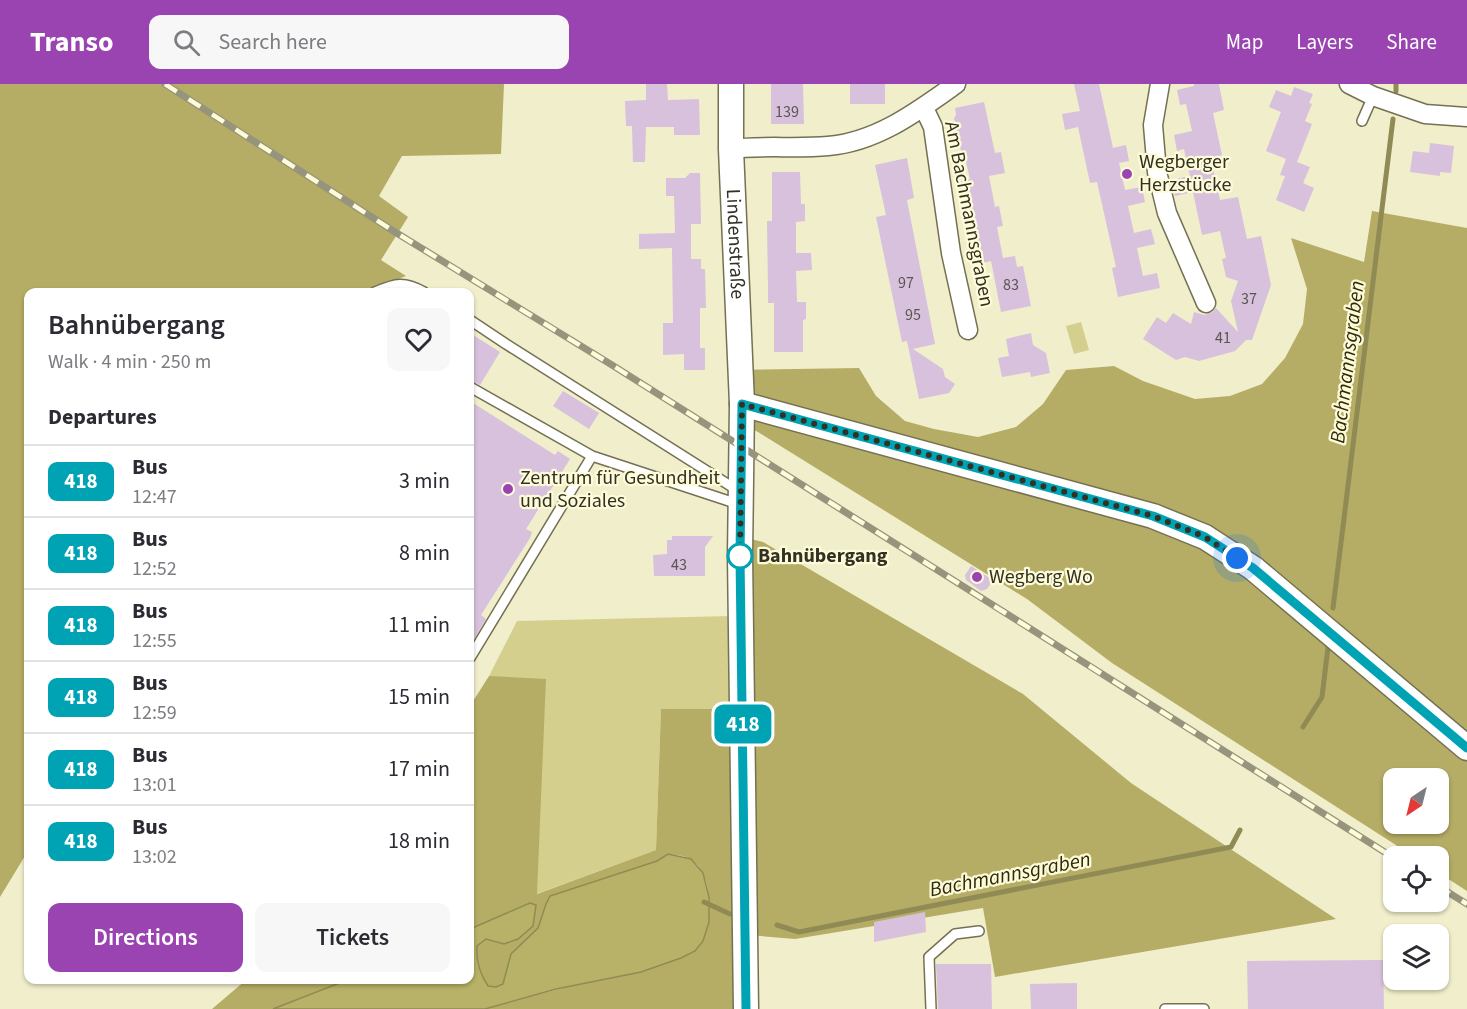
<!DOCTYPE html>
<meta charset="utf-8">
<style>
:root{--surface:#fff;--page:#f7f7f7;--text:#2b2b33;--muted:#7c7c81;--line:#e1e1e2;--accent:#9a44b1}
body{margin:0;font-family:"Source Sans 3",sans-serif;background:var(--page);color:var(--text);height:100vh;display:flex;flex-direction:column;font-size:22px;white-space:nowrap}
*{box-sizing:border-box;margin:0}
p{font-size:20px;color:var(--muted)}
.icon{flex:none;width:33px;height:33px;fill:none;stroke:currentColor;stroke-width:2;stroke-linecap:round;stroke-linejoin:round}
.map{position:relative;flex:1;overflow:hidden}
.sheet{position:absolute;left:24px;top:204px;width:450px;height:696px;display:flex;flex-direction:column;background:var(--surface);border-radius:12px;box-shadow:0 2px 4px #0004}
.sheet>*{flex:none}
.badge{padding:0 12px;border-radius:9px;font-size:21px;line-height:39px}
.needle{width:39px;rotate:215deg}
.controls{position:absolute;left:1383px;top:684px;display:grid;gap:12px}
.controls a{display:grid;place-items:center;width:66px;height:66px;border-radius:12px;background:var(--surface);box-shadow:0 2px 4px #0004;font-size:30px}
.you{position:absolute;width:30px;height:30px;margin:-15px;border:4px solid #fff;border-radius:50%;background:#1a73e8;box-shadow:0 0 0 9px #1a73e833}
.map>.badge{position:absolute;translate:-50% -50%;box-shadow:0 0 0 3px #fff}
h2{padding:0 24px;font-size:22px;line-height:54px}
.round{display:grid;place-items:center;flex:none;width:63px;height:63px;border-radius:12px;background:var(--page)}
.headline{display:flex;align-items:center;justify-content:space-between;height:102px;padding:0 24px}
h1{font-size:28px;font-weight:600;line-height:45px}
.button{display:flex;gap:12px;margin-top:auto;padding:12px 24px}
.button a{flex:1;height:69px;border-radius:12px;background:var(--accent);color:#fff;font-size:24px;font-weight:600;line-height:69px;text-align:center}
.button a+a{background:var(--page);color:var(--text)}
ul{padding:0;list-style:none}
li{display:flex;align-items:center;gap:18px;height:72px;padding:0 24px;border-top:2px solid var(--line)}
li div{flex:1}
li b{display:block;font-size:22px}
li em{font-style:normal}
li .badge{min-width:66px;font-weight:700;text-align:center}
header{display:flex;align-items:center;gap:36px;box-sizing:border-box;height:84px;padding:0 30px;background:var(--accent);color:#fff}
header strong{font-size:28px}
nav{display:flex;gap:33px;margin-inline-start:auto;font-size:21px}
.search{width:420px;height:54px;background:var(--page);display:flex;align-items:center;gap:15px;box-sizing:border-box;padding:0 21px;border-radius:12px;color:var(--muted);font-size:22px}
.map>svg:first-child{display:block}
.green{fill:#d5cf8e}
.forest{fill:#b5ad65;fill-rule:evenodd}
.water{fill:#b8b168;stroke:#908b54;stroke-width:1.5}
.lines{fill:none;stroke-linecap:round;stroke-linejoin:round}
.stream{stroke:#908b54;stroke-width:5}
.building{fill:#d7c1dd}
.lane-casing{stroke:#747152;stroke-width:12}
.street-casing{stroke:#747152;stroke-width:21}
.secondary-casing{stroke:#747152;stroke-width:27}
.lane{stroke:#fff;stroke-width:9}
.street{stroke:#fff;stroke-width:18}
.secondary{stroke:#fff;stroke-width:24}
.rail-casing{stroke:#96947c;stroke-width:7}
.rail{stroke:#fefbd9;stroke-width:4.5;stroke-dasharray:14;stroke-linecap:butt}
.line-casing{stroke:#fff;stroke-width:14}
.line{stroke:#00a3b4;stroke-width:9}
.walk{stroke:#323124;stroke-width:6;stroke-dasharray:0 10.8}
.poi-dot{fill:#9a44b1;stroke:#fefbd9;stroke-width:2}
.stop-dot{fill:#fff;stroke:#00a3b4;stroke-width:3}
.labels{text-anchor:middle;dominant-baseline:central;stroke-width:4.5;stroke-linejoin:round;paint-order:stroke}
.number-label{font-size:16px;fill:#5b5552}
.poi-label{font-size:20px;fill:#323124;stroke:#fefbd9;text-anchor:start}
.street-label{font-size:20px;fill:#323124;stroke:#fefbd9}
.stop-label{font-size:20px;font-weight:bold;fill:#323124;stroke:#fefbd9;text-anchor:start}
.water-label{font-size:21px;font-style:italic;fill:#2e2b0a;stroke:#fefbd9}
</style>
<header>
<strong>Transo</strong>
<div class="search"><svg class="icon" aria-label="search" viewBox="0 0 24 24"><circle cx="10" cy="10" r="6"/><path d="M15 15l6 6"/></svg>Search here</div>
<nav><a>Map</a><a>Layers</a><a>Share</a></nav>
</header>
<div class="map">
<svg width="1467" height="925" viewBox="0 0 1467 925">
<rect width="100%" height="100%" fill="#f1eecc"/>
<path class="green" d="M1081 238 1089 266 1074 270 1066 242Z
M731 532 733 625H661L656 766 536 810 538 767 489 592 517 537Z"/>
<path class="forest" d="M0 0H504L501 70 402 72 379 112 408 133 381 176 406 192 365 208H28V767L0 813Z
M1372 127 1467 144V807L1439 789 1438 772H1413L1112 579 1027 515 732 332 728 286 859 284 876 312 905 337 934 345 978 353 1016 343 1043 320 1066 286 1114 282 1143 297 1195 315 1230 312 1262 300 1285 274 1303 240 1307 205 1291 154 1364 178ZM1394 694H1438V740H1394Z
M751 455 763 458 1023 610 1131 699 1336 835 995 893 983 824 795 855 737 850 736 925H485C529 913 573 901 618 890 642 884 670 881 692 868 716 854 715 788 690 775 684 771 675 771 668 770L657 777 546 820 538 844 511 870 503 900 496 903 488 902C479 889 476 877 477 862L486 855 496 858 530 820 470 845V622L489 592 546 595 537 810 656 766 661 625H755Z
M246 896H347L273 925H212Z"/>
<path class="water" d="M668 770 691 775 703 789 709 813V838L703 857 695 867 681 874 641 888 556 905 485 925H273L347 896H470V845L530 819 536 821 533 842 518 855 504 860 486 855 477 862C476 877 479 889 488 902L496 903 503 900 511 870 538 844 546 820 550 812 657 777Z"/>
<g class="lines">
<path class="stream" d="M1396 7V0
M1333 524 1393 35
M1303 643 1322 613 1328 563
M704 818 730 830
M777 841 799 848 1231 763 1240 746"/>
</g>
<path class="building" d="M646 0H667L668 16 699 15 700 51H674V43H646L645 78H633L632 42H626L625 17 646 16Z
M771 0H803L804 40H771Z
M850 0H885V20H850Z
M1074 0H1099L1113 64 1126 61 1129 77 1119 79 1125 106 1142 103 1145 118 1128 122 1134 149 1151 145 1155 160 1137 164 1143 192 1157 189 1160 204 1118 213 1112 184 1116 183 1097 98 1090 99 1078 43 1065 46 1062 30 1080 27Z
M1194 0H1219L1224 26 1213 29 1222 71 1211 74 1220 116 1238 113 1247 155 1261 152 1271 201 1252 256H1246L1235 267 1199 277 1185 273 1176 276 1143 255 1157 233 1166 239 1173 229 1191 240 1194 228 1204 231 1211 229 1216 224 1238 248 1231 217 1238 197 1226 193 1222 175 1226 174 1220 147 1202 151 1193 108 1175 112 1172 96 1190 92 1184 65 1177 67 1174 51 1192 47 1186 20 1180 21 1177 6 1194 2Z
M1294 3 1313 10 1309 19 1312 20 1305 37 1312 40 1297 78 1310 83 1303 99 1314 104 1304 128 1276 116 1285 92 1280 91 1286 75 1266 67 1281 28 1269 23 1276 6 1291 12Z
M984 18 995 69 1001 68 1005 89 989 92 995 123 999 122 1003 142 997 143 1003 174 1015 172 1017 183 1023 182 1031 222 1001 228 991 177 973 181 958 98 970 95 964 69 961 67 954 34 956 31 955 24Z
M1430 59 1454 62 1451 89 1440 88V92L1410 88 1413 67 1429 69Z
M907 74 914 114 907 116 935 260 913 265 943 285 945 293 955 300 949 309 919 315 907 257 902 258 876 133 886 131 875 81Z
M772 88H800L801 120H805V137L796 138V169H811L812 186 796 187 797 218H806V235L803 236V268H774V219H768V203L767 137H772Z
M690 89H700L701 140H691V175H701V185H705L706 224H700V264H705V286H684V270L663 271V239H673L672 164 639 165V150L675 149 674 112H666V94H685Z
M470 249 500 268 480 301 470 296Z
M1031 249 1033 261 1046 269 1050 289 1031 293 1030 288 1002 293 998 274 1009 272 1006 255Z
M563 307 599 329 589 345 553 322Z
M470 317 555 371 558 367 570 375 526 445 532 448 530 454 481 531 486 535 470 562Z
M672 452H713L705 463V492H654L653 471 667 470V456H672Z
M971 482 993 496 987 505 981 507 966 496 965 491Z
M925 828 926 848 874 858V838Z
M1383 876 1384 925H1248L1247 877Z
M936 880H991L992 925H938Z
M1077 899V925H1031L1030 900Z"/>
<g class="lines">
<defs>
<path id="lane" d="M1362 37 1373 12
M375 208C396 199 404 197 424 208
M470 236 506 260 737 406
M470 303 592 372 738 420
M470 574 592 372
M931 925 929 873 955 850 979 847
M1165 925H1204"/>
<path id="street" d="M1160 0 1153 41 1157 88 1167 129 1206 219
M1349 0 1373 12 1425 30 1467 33
M924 24 933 43 951 169 968 246
M731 65C763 61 796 65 828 62 877 58 918 27 956 0"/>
<g id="secondary">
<path id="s1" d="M731 0V65L742 320 740 472 746 925"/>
<path d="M742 320 1153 432 1205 453 1253 484 1467 664"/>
</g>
</defs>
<use href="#lane" class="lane-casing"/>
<use href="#street" class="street-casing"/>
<use href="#secondary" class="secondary-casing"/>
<use href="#lane" class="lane"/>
<use href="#street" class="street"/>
<use href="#secondary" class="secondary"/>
<defs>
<path id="rail" d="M165 0 395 148 612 281 1394 774
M1438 802 1467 820"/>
</defs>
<use href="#rail" class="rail-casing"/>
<use href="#rail" class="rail"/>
</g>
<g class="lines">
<defs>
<path id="line" d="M746 925 740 472 742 320 1153 432 1205 453 1253 484 1467 664"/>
</defs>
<use href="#line" class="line-casing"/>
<use href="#line" class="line"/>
<path class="walk" d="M740 472 742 320 1153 432 1205 453 1237 474"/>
</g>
<g class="poi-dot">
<circle cx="1127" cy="90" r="6"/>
<circle cx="508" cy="405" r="6"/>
<circle cx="977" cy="493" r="6"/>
</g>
<circle class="stop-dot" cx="740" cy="472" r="12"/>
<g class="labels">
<g class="number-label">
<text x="787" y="28">139</text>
<text x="906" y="199">97</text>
<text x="1011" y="201">83</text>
<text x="1249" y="215">37</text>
<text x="913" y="231">95</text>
<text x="1223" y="254">41</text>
<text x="679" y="481">43</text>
</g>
<g class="poi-label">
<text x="1139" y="78">Wegberger<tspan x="1139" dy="23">Herzstücke</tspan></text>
<text x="520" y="394">Zentrum für Gesundheit<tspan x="520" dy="23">und Soziales</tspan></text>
<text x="989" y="493">Wegberg Wo</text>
</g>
<g class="street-label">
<text transform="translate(969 130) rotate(79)">Am Bachmannsgraben</text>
<text stroke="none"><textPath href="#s1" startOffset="160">Lindenstraße</textPath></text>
</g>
<g class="stop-label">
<text x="758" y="472">Bahnübergang</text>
</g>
<g class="water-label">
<text transform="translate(1347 278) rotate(-83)">Bachmannsgraben</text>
<text transform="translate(1010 790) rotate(-11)">Bachmannsgraben</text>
</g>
</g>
</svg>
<div class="controls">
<a><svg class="needle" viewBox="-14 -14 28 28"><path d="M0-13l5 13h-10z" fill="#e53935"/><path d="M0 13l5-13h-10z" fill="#7c7c81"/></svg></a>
<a><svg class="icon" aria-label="locate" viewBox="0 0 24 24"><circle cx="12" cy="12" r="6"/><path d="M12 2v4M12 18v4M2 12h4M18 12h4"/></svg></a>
<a><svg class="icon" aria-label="layers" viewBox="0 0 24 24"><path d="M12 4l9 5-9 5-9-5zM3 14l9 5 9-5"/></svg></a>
</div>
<div class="you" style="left:1237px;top:474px"></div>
<b class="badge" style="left:743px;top:640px;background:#00a3b4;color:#fff">418</b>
<section class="sheet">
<div class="headline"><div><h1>Bahnübergang</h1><p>Walk · 4 min · 250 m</p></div><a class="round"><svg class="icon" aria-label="heart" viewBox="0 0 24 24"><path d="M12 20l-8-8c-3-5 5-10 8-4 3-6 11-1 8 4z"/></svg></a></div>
<h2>Departures</h2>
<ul>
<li><span class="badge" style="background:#00a3b4;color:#fff">418</span><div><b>Bus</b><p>12:47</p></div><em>3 min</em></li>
<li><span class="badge" style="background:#00a3b4;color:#fff">418</span><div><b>Bus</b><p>12:52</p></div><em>8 min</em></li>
<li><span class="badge" style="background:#00a3b4;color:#fff">418</span><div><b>Bus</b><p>12:55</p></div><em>11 min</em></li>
<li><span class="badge" style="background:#00a3b4;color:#fff">418</span><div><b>Bus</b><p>12:59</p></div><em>15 min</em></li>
<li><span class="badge" style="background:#00a3b4;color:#fff">418</span><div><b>Bus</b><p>13:01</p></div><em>17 min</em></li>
<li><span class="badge" style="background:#00a3b4;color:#fff">418</span><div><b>Bus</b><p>13:02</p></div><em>18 min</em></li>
</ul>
<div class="button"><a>Directions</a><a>Tickets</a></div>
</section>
</div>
